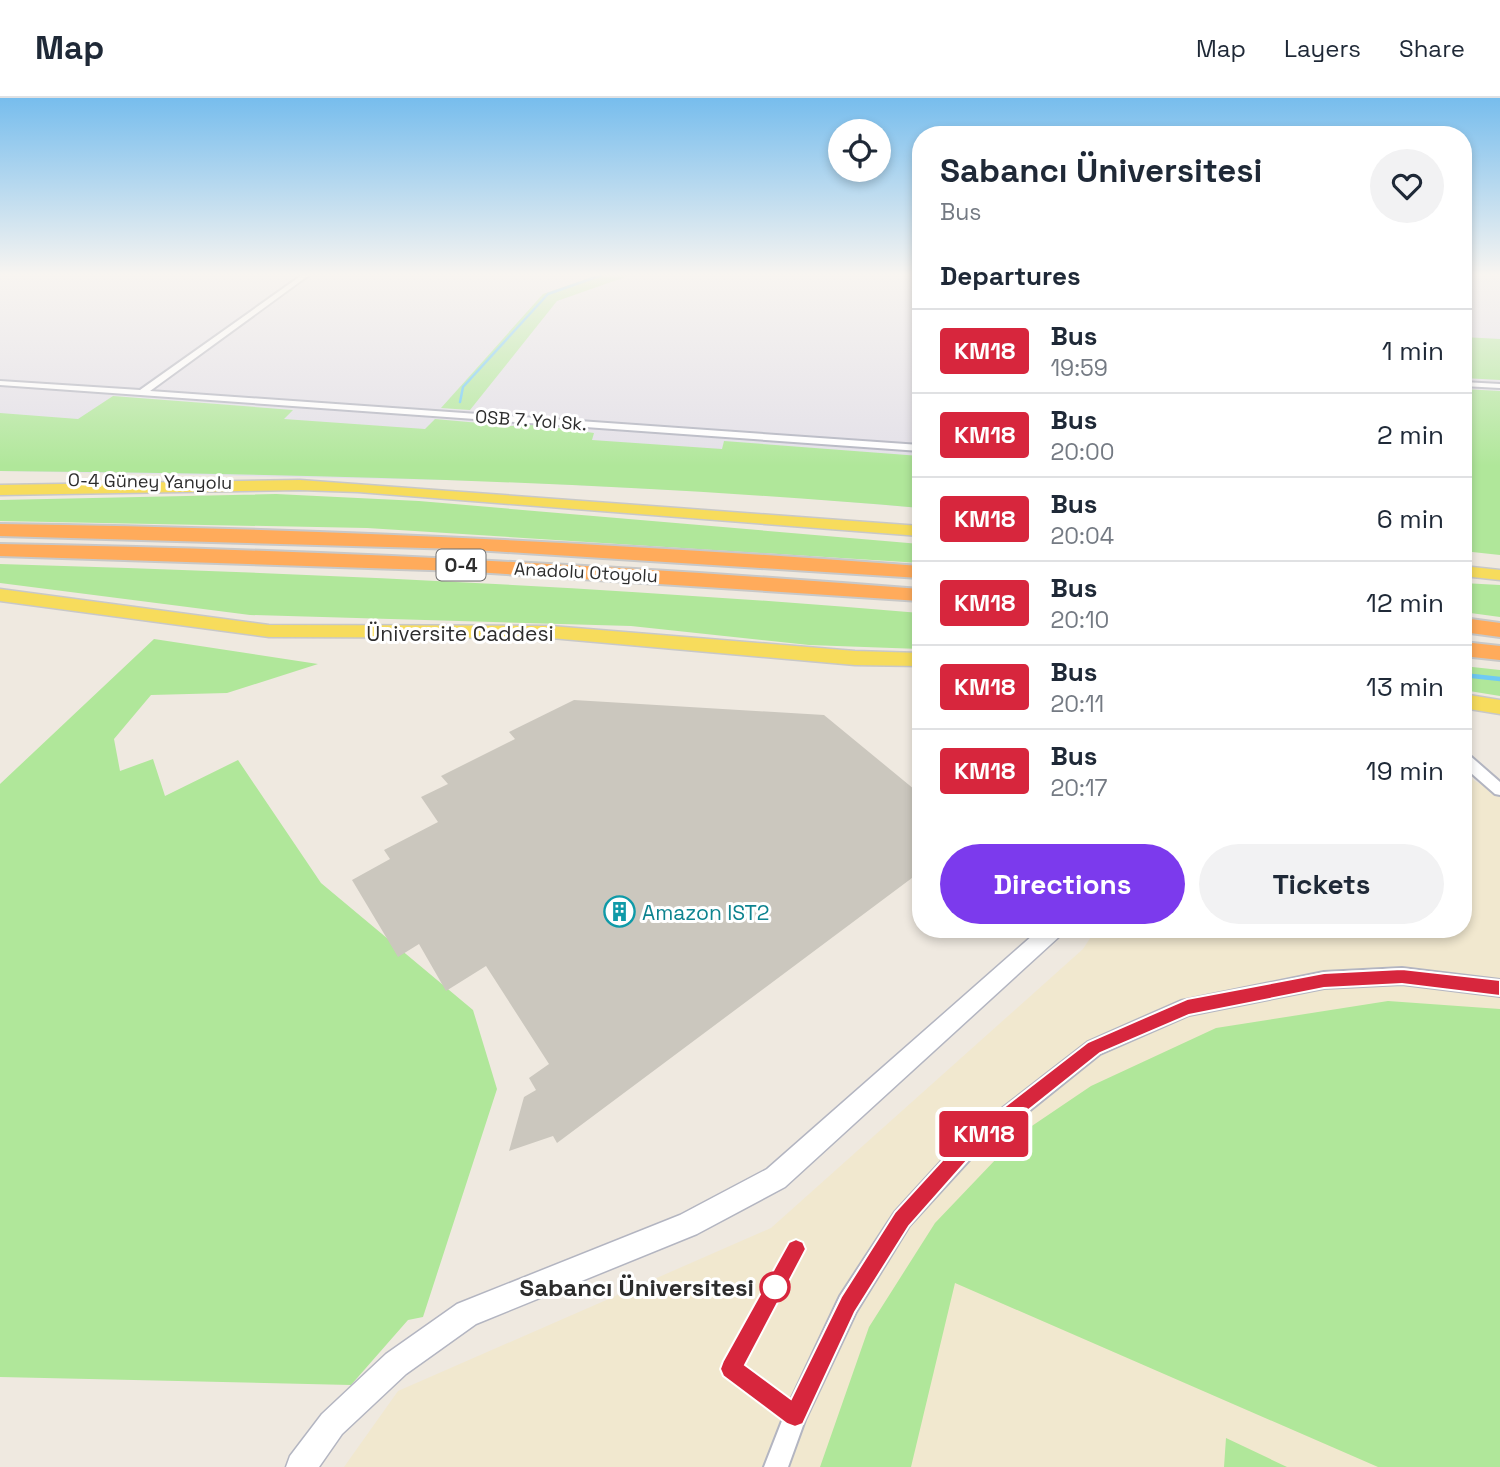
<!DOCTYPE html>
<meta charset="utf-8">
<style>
:root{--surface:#fff;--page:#f2f2f3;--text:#1f2937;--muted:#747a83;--line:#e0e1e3;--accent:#7c3aed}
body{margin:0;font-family:"Space Grotesk",sans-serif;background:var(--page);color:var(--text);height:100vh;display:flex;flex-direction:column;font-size:26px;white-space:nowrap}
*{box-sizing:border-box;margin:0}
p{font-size:23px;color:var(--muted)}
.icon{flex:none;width:38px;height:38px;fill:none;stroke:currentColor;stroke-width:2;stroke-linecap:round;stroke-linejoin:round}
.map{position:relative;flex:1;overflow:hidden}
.sheet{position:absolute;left:912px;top:28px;width:560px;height:812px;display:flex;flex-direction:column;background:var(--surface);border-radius:28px;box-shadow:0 4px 10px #0003}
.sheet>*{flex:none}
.badge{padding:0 14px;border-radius:5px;font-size:24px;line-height:46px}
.buttons{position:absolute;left:828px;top:21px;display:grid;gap:14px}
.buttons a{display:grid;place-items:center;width:63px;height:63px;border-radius:50%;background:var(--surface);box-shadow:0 4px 10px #0003;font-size:35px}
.map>.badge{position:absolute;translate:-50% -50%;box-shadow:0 0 0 4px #fff}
h2{padding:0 28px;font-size:26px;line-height:63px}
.round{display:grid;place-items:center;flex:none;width:74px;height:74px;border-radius:37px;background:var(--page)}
.summary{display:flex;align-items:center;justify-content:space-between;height:119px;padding:0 28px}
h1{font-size:33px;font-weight:600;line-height:52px}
.primary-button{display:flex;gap:14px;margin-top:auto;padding:14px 28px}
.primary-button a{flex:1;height:80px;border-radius:42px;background:var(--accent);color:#fff;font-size:28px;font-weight:600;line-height:80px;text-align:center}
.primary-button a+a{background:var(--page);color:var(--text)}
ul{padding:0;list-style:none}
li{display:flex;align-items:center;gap:21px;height:84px;padding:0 28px;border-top:2px solid var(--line)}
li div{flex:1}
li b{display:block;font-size:26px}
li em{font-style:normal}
li .badge{min-width:77px;font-weight:700;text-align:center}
header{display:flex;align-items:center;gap:42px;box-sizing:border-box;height:98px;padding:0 35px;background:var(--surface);border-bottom:2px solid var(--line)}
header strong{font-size:33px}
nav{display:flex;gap:38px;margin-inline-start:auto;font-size:24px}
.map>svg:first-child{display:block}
.industrial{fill:#e3e0e8}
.education{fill:#f1e8cf}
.green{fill:#b0e79a}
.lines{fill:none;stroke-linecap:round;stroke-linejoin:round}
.stream-far1{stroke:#6fcaf5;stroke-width:2.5}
.stream{stroke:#6fcaf5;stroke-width:4.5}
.building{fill:#cbc7be}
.minor-casing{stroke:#b3b5c1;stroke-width:4}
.tertiary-casing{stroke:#b3b5c1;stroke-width:3}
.primary-casing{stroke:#c8c8c8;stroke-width:3}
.motorway-casing{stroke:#c8c8c8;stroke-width:4}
.minor{fill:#fff;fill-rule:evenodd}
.tertiary{fill:#fff;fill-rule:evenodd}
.primary{fill:#f7dc5c;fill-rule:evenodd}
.motorway{fill:#ffab5b;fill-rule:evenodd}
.line{fill:#d7263d;stroke:#fff;stroke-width:2}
.stop-dot{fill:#fff;stroke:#d7263d;stroke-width:3.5}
.labels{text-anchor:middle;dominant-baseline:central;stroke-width:6;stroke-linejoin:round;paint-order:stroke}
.far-street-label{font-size:18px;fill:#2d2d2d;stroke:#fff}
.shield{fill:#fff;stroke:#6c6c6c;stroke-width:2}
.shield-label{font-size:19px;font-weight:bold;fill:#2d2d2d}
.street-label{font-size:21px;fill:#2d2d2d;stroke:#fff}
.culture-label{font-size:21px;fill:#0d838f;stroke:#fff;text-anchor:start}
.near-stop-label{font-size:24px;font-weight:bold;fill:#2d2d2d;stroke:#fff;text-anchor:end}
</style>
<header>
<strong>Map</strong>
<nav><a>Map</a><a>Layers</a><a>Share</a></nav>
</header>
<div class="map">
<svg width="1500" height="1369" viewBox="0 0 1500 1369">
<rect width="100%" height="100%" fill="#efe9e0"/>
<path class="industrial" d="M0 177H920V410L756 396 493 383 0 373Z
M1463 177H1500V340L1463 354Z"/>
<path class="education" d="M1463 676 1480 686 1500 684V1369H344L398 1293 771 1130 1083 851 1096 831H1463Z"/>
<path class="green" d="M598 177H631L557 203 470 312 441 310 543 196Z
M1463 239 1500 241V282L1463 280Z
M1463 291 1500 293V457L1463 453Z
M113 298 293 312 284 321 425 331 435 321 512 328 531 326 594 335 592 342 722 351 724 343 920 358V410C614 383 307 376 0 373V315L78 321Z
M276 396 419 403 920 446V465L367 430 0 423V402Z
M0 466C307 475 614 489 920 515V551L809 547 631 528 250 517 0 485Z
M1463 485 1500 487V519L1463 514Z
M154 541 318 566 227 595 151 597 114 641 120 673 153 661 165 698 238 662 321 785 473 912 497 991 423 1219 408 1222 351 1287 0 1279V686Z
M1463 568 1500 572V598L1463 592Z
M1388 903 1500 911V1369H1378L955 1185 911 1369H820L869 1229 935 1125 1020 1036 1091 988 1216 930Z
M1226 1340 1287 1369H1224Z"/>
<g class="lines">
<path class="stream-far1" d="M460 304 463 289 548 196 602 177"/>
<path class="stream" d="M1463 577 1500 581"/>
</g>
<path class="building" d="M574 602 824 617 920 696V774L557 1045 553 1038 509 1053 524 999 536 992 529 980 549 966 486 868 446 893 419 846 398 859 352 782 390 761 384 752 438 724 421 699 448 686 441 678 515 641 509 634Z"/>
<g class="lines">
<defs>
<path id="minor" d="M302 177H309L150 293 920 347V353L0 287V283L140 292Z
M1463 284 1500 286V290L1463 288Z
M1463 655 1468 656 1500 684V697L1495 696 1463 668Z
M1402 870 1500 882V898L1402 886 1324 890 1189 917 1100 956 973 1058 909 1128 856 1214 805 1322 788 1369H764L787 1310 840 1198 895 1114 959 1044 1088 944 1181 903 1324 874Z"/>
<path id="tertiary" d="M1040 831H1064L1061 837 785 1089 697 1136 476 1226 406 1276 342 1336 319 1369H286L290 1358 322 1316 386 1256 457 1206 680 1117 767 1071Z"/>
<path id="primary" d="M300 382 920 428V438L358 394 300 392 0 397V387Z
M1463 468 1500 472V482L1463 478Z
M0 491 269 527 551 528 855 553 920 555V568L855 567 551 540 269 539 0 503Z
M1463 596 1500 602V616L1463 610Z"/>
<path id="motorway" d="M0 426C307 430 614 445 920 468V480L460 451 0 438Z
M0 446C307 451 614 467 920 491V503L460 473 0 458Z
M1463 520 1500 525V539L1463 534Z
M1463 544 1500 548V562L1463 558Z"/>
</defs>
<use href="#minor" class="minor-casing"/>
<use href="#tertiary" class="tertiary-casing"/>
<use href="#primary" class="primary-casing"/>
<use href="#motorway" class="motorway-casing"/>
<use href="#minor" class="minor"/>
<use href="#tertiary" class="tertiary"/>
<use href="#primary" class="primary"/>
<use href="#motorway" class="motorway"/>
</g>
<linearGradient id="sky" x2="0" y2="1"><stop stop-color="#77bded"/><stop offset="0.48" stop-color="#f8f5f1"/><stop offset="1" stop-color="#f8f5f1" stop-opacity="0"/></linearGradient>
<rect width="1500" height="368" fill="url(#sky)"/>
<path class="line" d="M1402 871 1500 882V898L1402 886 1324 890 1189 917 1100 955 972 1057 909 1128 855 1214 803 1326 795 1329 787 1326 723 1278 720 1271 723 1263 789 1144 796 1141 803 1144 806 1151 745 1267 791 1301 841 1199 895 1114 959 1044 1088 944 1187 901 1324 875Z"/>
<defs>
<symbol id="building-ring" viewBox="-11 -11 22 22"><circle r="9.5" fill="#fff" stroke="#0f9aa8" stroke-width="1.5"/><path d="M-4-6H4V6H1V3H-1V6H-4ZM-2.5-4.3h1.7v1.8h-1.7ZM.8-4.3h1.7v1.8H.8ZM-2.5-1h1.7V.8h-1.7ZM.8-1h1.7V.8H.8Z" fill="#0f9aa8"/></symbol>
</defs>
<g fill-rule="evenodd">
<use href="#building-ring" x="602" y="796" width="35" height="35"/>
</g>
<circle class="stop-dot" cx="775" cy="1189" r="14"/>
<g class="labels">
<g class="far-street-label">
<text transform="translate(531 322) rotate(4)">OSB 7. Yol Sk.</text>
<text transform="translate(150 383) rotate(1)">O-4 Güney Yanyolu</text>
<text transform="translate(586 474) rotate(3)">Anadolu Otoyolu</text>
</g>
<rect class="shield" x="436.5" y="451.5" width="49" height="31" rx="5"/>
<g class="shield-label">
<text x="461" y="467">O-4</text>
</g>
<g class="street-label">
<text x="460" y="535">Üniversite Caddesi</text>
</g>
<g class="culture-label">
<text x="642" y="814">Amazon IST2</text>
</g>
<g class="near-stop-label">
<text x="754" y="1189">Sabancı Üniversitesi</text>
</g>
</g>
</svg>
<div class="buttons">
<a><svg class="icon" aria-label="locate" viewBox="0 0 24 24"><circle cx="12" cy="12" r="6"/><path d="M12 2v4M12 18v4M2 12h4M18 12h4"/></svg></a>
</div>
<b class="badge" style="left:984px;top:1036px;background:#d7263d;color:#fff">KM18</b>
<section class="sheet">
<div class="summary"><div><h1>Sabancı Üniversitesi</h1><p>Bus</p></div><a class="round"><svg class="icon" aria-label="heart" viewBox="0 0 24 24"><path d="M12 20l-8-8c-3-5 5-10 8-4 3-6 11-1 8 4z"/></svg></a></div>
<h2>Departures</h2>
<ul>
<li><span class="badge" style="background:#d7263d;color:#fff">KM18</span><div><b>Bus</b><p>19:59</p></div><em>1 min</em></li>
<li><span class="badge" style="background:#d7263d;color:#fff">KM18</span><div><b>Bus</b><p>20:00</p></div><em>2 min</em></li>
<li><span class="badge" style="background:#d7263d;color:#fff">KM18</span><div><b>Bus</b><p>20:04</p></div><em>6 min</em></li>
<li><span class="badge" style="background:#d7263d;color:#fff">KM18</span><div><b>Bus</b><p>20:10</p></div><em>12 min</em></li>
<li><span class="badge" style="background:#d7263d;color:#fff">KM18</span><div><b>Bus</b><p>20:11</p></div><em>13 min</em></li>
<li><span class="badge" style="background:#d7263d;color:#fff">KM18</span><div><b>Bus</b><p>20:17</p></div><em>19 min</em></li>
</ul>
<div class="primary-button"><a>Directions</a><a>Tickets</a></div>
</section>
</div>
